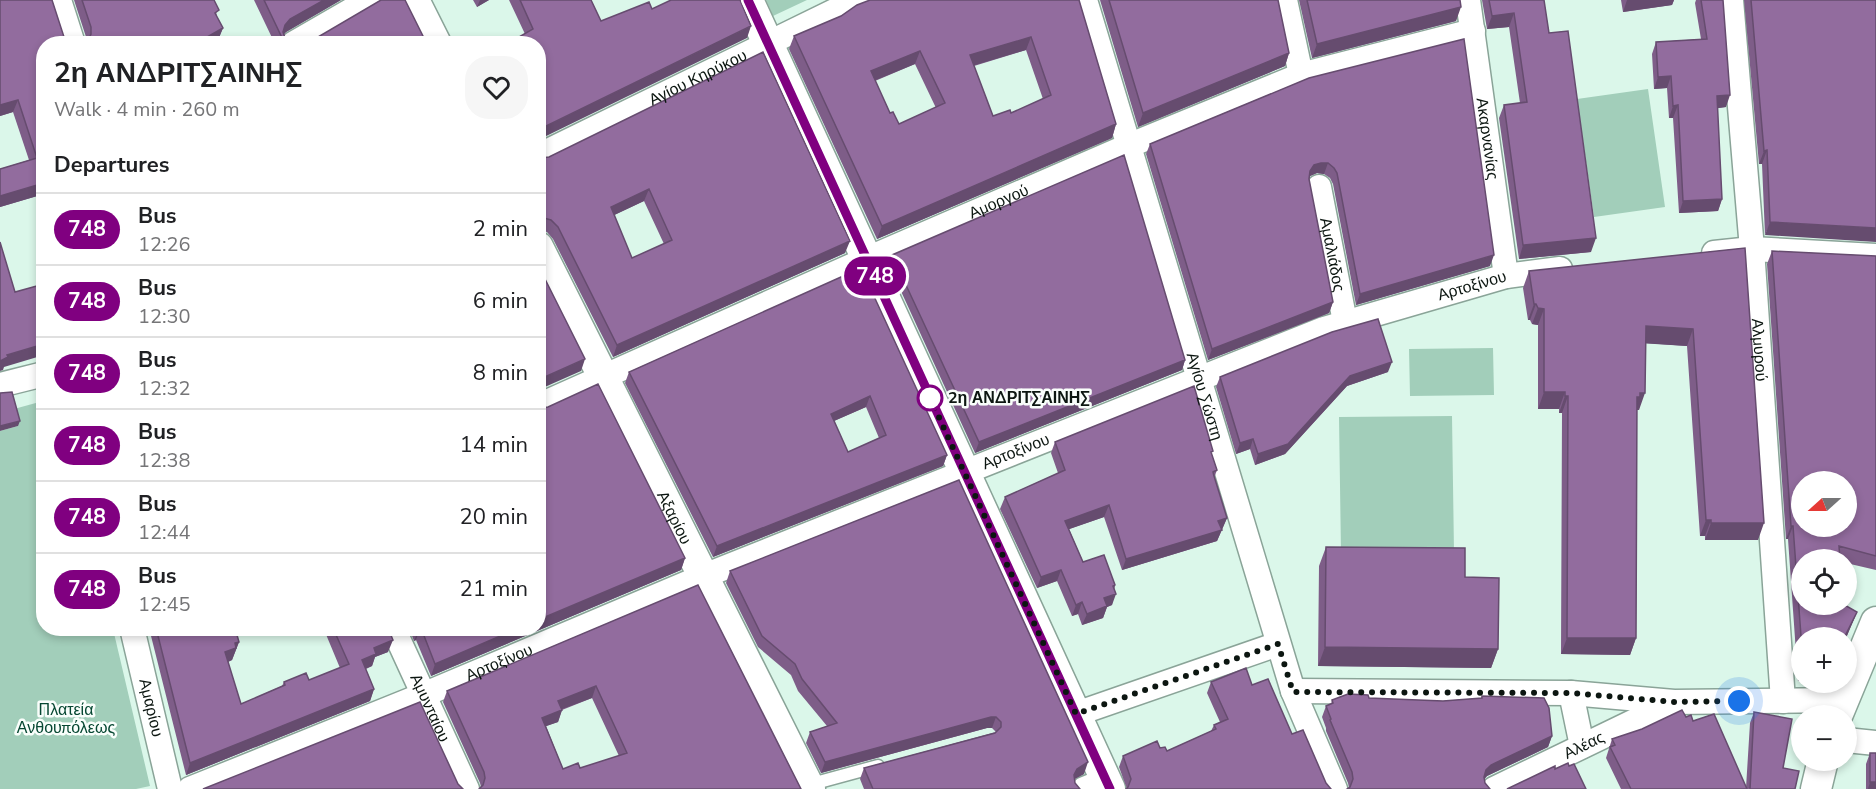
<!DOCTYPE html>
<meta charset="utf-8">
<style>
:root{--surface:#fff;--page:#f6f6f6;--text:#202124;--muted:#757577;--line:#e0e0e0}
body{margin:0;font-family:"Nunito Sans",sans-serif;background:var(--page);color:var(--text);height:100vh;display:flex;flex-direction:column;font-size:22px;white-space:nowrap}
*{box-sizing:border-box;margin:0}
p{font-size:20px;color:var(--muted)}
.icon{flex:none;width:33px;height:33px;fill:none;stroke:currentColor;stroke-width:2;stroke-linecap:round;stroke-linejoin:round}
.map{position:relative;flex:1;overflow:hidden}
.panel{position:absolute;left:36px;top:36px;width:510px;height:600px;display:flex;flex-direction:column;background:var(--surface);border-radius:24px;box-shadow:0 3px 9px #0003}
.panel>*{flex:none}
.badge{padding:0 12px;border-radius:20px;font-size:21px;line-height:39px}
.needle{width:39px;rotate:249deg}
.fabs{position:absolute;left:1791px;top:471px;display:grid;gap:12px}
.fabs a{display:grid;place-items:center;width:66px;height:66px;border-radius:50%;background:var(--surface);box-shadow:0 3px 9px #0003;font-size:30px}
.you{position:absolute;width:30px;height:30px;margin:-15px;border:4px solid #fff;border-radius:50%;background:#1a73e8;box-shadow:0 0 0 9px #1a73e833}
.map>.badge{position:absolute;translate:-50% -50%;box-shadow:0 0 0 3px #fff}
h2{padding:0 18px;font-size:22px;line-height:54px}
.round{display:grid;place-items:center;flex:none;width:63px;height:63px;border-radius:24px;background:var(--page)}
.head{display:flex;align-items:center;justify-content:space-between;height:102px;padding:0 18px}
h1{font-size:28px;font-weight:700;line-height:45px}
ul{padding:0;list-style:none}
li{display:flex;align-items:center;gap:18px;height:72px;padding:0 18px;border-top:2px solid var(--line)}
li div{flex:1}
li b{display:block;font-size:22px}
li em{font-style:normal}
li .badge{min-width:66px;font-weight:700;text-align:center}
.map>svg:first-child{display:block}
.green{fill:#a2ceba}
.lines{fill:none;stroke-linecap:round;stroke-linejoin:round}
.service-casing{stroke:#8aa498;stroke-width:15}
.minor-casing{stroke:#8aa498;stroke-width:27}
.tertiary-casing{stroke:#8aa498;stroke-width:33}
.service{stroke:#fff;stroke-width:12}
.minor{stroke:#fff;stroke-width:24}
.tertiary{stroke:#fff;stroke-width:30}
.wall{fill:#7e5d88;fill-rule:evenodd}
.shaded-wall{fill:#664c6f}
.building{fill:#926c9e;stroke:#664c6f;stroke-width:1.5;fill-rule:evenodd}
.line-casing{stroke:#fff;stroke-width:14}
.line{stroke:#800080;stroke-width:9}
.walk{stroke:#0c1611;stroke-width:6;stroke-dasharray:0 10.8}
.stop-dot{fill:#fff;stroke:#800080;stroke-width:3}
.labels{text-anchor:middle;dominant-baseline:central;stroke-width:5;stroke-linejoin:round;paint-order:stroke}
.street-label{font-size:16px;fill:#0c1611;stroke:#f9fefb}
.stop-label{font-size:16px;font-weight:bold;fill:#0c1611;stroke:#f9fefb;text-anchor:start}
.park-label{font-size:16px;fill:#064732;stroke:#f9fefb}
</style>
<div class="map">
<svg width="1876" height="789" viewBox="0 0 1876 789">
<rect width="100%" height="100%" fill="#dbf7ea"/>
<path class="green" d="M766 0H807L773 16Z
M1648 89 1665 207 1594 217 1577 99Z
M1493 348 1494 395 1410 396 1409 349Z
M43 401 44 628 113 629 150 786 136 789H0V431L18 426 14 409Z
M1452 416 1454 552 1341 553 1339 417Z"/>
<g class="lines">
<defs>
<path id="service" d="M808 785 878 766"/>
<g id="minor">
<path d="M59 0 73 44"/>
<path id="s1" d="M1085 0 1293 691 1335 789"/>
<path d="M1285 0 1301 75"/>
<path id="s2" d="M1468 0 1506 276"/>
<path id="s3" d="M1731 0 1752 249 1783 701"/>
<path d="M293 44 369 0"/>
<path id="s4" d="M538 156 857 0"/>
<path id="s5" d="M1319 187 1345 322"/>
<path d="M1714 253 1752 249 1876 256"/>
<path d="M0 385 44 374"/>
<path id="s6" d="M538 406 867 259 1128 146 1301 75 1473 31"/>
<path id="s7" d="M132 628 170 789"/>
<path id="s8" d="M393 628 467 789"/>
<path d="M1293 691 1571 693 1674 702 1842 700"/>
<path d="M1571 693 1582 746"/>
<path d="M1076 714 1278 644"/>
<path d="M1846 740 1876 743"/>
<path id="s9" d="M190 789 423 695 704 576 1324 329 1506 276 1560 269"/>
<path d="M1084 789 1106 780"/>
<path id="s10" d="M1494 789 1672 703"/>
</g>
<g id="tertiary">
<path d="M414 0 436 44"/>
<path d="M748 0 1110 789"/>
<path id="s11" d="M538 247 810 789"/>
<path d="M1837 716 1876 622"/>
<path d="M1816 789 1823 760"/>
</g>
</defs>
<use href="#service" class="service-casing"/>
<use href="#minor" class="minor-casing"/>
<use href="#tertiary" class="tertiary-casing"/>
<use href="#service" class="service"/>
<use href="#minor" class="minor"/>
<use href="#tertiary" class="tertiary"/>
</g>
<path class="wall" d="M0 0H52L64 37 68 43 70 44H44V194L0 207V169L29 160 13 112 0 116Z
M74 0H214L217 17 223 28 218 40 212 44H84L87 42V40Z
M254 0H341L286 32 284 34 285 38 290 44H275Z
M473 0H489L477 7Z
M509 0H591L601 21 652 9 747 38 525 34Z
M1079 0 1116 124 1112 138 877 239 789 49 794 36 841 16ZM1026 50 1043 99 1011 113 993 116 974 66ZM915 64 936 108 899 124 890 113 875 81Z
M1100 0H1278L1289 53 1285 66 1138 127Z
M1299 0H1460L1456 21 1312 58Z
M1482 0H1544L1549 33 1591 252 1519 259 1499 118 1504 105 1520 103 1509 27 1487 29Z
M1621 0H1674L1672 5 1623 12Z
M1696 0H1723L1726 107 1717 108 1722 199 1718 211 1679 213 1673 118H1669L1667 88 1654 89 1652 54 1656 42 1701 39 1695 3Z
M1744 0H1876L1765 235 1762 164H1759Z
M1309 78 1490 266 1356 305 1333 184 1330 178 1324 174 1317 173 1310 176 1309 179 1333 302 1329 313 1208 360 1146 154 1150 144Z
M538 157 541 158 549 157 845 253 613 357 553 239 547 232 538 230ZM644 201 664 244 632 258 614 215Z
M1745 248 1758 540H1705V536H1700L1687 346 1645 343 1639 410H1637L1636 638 1630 655 1561 654 1562 413H1559V409H1538V325L1532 324 1530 320H1528L1523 288 1529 271Z
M1772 251 1876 256V570L1846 563V560H1802V604L1857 612 1846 638H1802V681H1798L1788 539H1786L1767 264Z
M892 255 1185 360 1182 370 975 453 889 265Z
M861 268 947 455 943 466 713 557 625 383 629 372ZM866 407 879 438 848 452 834 421Z
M1388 372 1347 386 1285 454 1255 465 1250 449 1236 454 1216 387 1220 377Z
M1055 442 1212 455 1217 470 1214 478 1227 518 1217 541 1122 570 1104 517 1069 529 1083 562 1115 585 1112 605 1107 607 1103 618 1082 625 1078 614 1072 616 1057 581 1037 588 1000 509 1005 497 1058 473 1051 453Z
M959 480 1084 774 1074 779 1075 783 1080 789H864L860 779 864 768 996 732 992 728H987L821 773 806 743 810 732 827 726 798 691 791 675 758 647 726 583 730 571Z
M1326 547 1465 577 1498 649 1491 668 1318 666 1319 566Z
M685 558 681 570 431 676 416 640 414 641 409 628H538Z
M698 585 801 789 481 787 480 783 443 702 447 691ZM592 698 619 756 580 768 563 769 546 726 558 722 562 710Z
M149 628H235L239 642 232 660 228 662 241 704 282 686 284 682 309 680 340 668 325 632 326 628H388V652L375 657 372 666 366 669 374 689 370 701 186 775Z
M1211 682 1252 685 1292 734 1326 783 1127 789 1119 767 1123 756 1160 748 1167 751 1211 731 1214 725 1220 722 1207 693Z
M1482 696 1552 736 1548 747 1487 776 1484 779 1485 783 1349 788 1348 783 1326 731V728L1322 717 1326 706 1331 704 1332 700 1369 698 1443 701 1481 698Z
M1754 712 1795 789H1621L1606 758 1612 739 1686 717 1693 721 1746 788 1750 723Z
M1870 753 1876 789H1866V764Z"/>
<path class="shaded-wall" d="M324 0H341L286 32 282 36 285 25 290 19Z
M480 0H489L477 7Z
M1627 0H1674L1672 5 1623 12Z
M1461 7 1456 21 1312 58 1317 44Z
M1514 13 1509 27 1487 29 1492 16Z
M751 26 747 38 538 140V130Z
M223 28 218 40 212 44H195Z
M1031 37 1026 50 965 68 970 55Z
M920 51 915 64 866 84 871 71Z
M1289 53 1285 66 1138 127 1143 113Z
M1671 76 1667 88 1654 89 1658 77Z
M1730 95 1726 107 1712 109 1717 96Z
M18 100 13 112 0 116V105Z
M1678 105 1673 118H1669L1673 106Z
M1116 124 1112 138 877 239 882 226Z
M1767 150 1762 164H1759L1764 151Z
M1321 163H1328L1324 174 1317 173 1310 176 1306 182 1310 171 1314 165Z
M44 183V194L0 207V196Z
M649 189 644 201 606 219 611 207Z
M1722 199 1718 211 1679 213 1683 201Z
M544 218 540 230H538V219Z
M1770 222 1876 228V242L1765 235Z
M1596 238 1591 252 1519 259 1523 245Z
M850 241 845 253 613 357 617 345Z
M1494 255 1490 266 1356 305 1360 294Z
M1333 302 1329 313 1208 360 1212 349Z
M1534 304H1536L1530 320H1528Z
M1538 308 1544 309 1538 325 1532 324Z
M1646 326 1693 329 1687 346 1639 343Z
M44 344V355L4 367 3 370 0 371V361L7 355Z
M585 359 581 371 538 390V380Z
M1185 360 1182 370 975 453 979 442Z
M1392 362 1388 372 1347 386 1285 454 1255 465 1258 454 1350 376Z
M1544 392H1565L1559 409H1538Z
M1640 393H1645L1639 410H1635L1637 397Z
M870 396 866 407 827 424 831 414Z
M1565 396H1568L1562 413H1559Z
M20 421 18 426 0 431V426Z
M1253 439 1250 449 1236 454 1240 443Z
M947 455 943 466 713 557 717 546Z
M1109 505 1104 517 1061 532 1065 521Z
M1227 518 1217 541 1122 570 1126 559Z
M1706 520H1711L1705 536H1700Z
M1711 523H1764L1758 540H1705Z
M1791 526H1793L1788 539H1786Z
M685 558 681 570 431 676 435 664 519 628H538V620Z
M1061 570 1057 581 1037 588 1041 577Z
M1115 585 1111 596 1116 594 1112 605 1107 607 1103 618 1082 625 1087 614 1104 598 1113 586Z
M1082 602 1078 614 1072 616 1076 605Z
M1857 612 1846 638H1844Z
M419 628H420L416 640 414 641Z
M1567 638H1636L1630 655 1561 654Z
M393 640 388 652 375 657 372 666 357 672 362 660 374 648Z
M239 642 232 660 221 665 225 652 235 643Z
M1325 647 1498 649 1491 668 1318 666Z
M1802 671V681H1798Z
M596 686 592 698 554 712 558 701Z
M374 689 370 701 186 775 190 763Z
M562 710 558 722 538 729 542 718Z
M991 717H996L992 728H987L821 773 825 762Z
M1552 736 1548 747 1487 776 1482 782 1486 770 1491 765Z
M1088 762 1084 774 1073 780 1070 787 1077 769Z
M1870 782H1876V789H1868Z"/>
<path class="building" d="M0 0H52L64 37 68 43 70 44H44V183L0 196V169L37 158 18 100 0 105Z
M82 0H214L219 10 215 13 223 28 195 44H84L88 41 91 34V27Z
M264 0H324L290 19 285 25 283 32 285 38 290 44H285Z
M381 0H405L425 40 429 44H306Z
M520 0H591L601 21 649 2 652 9 671 0H740L751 26 538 130V44H507L533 29Z
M870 0H1079L1116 124 882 226 794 36 841 16 857 5ZM1031 37 1051 95 1011 113 1010 110 993 116 970 55ZM920 51 945 103 899 124 893 112 890 113 871 71Z
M1109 0H1278L1289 53 1143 113Z
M1307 0H1460L1461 7 1317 44Z
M1489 0H1544L1549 33 1568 31 1596 238 1523 245 1504 105 1527 102 1514 13 1492 16Z
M1701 0H1723L1730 95 1717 96 1722 199 1683 201 1678 105 1673 106 1671 76 1658 77 1656 42 1707 39Z
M1751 0H1876V228L1770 222 1767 150 1764 151Z
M1464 39 1494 255 1360 294 1337 173 1334 168 1328 163H1321L1314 165 1310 171 1309 179 1333 302 1212 349 1150 144 1309 78Z
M763 52 850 241 617 345 558 227 551 220 544 218 538 219V157L541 158 549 157ZM649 189 672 240 632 258 611 207Z
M1124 155 1185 360 979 442 892 255Z
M0 242 15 292 44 284V344L7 355 8 357 0 361Z
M1745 248 1764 523H1711V520H1706L1693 329 1646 326 1645 393H1640V397H1637L1636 638H1567L1568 396H1565V392H1544V309L1538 308 1536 304H1534L1529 271Z
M1772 251 1876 256V556L1839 546 1840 560H1802V604H1843L1857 612 1844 638H1802V650L1793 526H1791ZM1802 482H1846V526H1802Z
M538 265 585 359 538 380Z
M861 268 947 455 717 546 629 372ZM870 396 886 435 848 452 831 414Z
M1378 319 1392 362 1350 376 1288 444 1258 454 1253 439 1240 443 1220 377 1332 332Z
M598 384 685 558 538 620V407L542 408 548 407Z
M1194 386 1213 451 1211 452 1217 470 1213 472 1214 476 1227 518 1218 521 1222 530 1126 559 1109 505 1065 521 1083 562 1104 555 1115 585 1113 586 1116 594 1104 598 1107 606 1087 614 1082 602 1076 605 1061 570 1041 577 1005 497 1065 470 1055 442Z
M12 392 20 421 0 426V393Z
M959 480 1088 762 1077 769 1074 775 1075 783 1080 789H873L864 768 995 733 1001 727V722L996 717H991L825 762 810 732 837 723 802 679 795 664 762 636 730 571Z
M1326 547 1465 548V577L1499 578 1498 649 1325 647Z
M698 585 801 789H479L483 785 485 778 484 772 447 691ZM596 686 627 753 580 768 578 763 563 769 542 718 562 710 558 701Z
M156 628H235L239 642 235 643 236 648 225 652 241 704 285 685 284 682 306 673 309 680 349 664 333 628H388L393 640 374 648 376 654 362 660 374 689 190 763Z
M421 628H519L435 664Z
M1246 668 1252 685 1268 679 1292 734 1303 730 1326 783 1331 789H1126L1128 787 1131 779 1123 756 1157 741 1160 748 1165 747 1167 751 1216 729 1214 725 1228 719 1211 682Z
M1348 694 1368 695 1369 698 1443 701 1482 698V696L1544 698 1549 708 1552 736 1491 765 1486 770 1484 777 1485 783 1490 789H1347L1350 787 1353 779 1352 772 1330 720 1331 719 1326 706 1333 703 1332 700Z
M420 702 458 784 463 789H203Z
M1682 710 1686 717 1691 715 1693 721 1714 714 1747 789H1631L1610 747 1615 745 1612 739 1642 729Z
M1754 712 1792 719 1783 768 1799 771 1795 789H1750Z
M1870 753H1876V782H1870Z
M1568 763 1569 766 1574 764 1586 789H1507L1555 766V769Z"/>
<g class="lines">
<defs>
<path id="line" d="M748 0 1110 789"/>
</defs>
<use href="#line" class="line-casing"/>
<use href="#line" class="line"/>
<path class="walk" d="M930 398 1076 714 1278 644 1293 692 1571 693 1674 702 1739 701"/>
</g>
<circle class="stop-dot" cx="930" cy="398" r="12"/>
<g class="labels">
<g class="street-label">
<text stroke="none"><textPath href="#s4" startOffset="178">Αγίου Κηρύκου</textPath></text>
<text stroke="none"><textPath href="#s2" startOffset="140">Ακαρνανίας</textPath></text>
<text stroke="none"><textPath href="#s6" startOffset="504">Αμοργού</textPath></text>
<text stroke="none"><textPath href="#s5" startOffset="69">Αμαλιάδος</textPath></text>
<text stroke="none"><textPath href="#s9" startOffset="1378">Αρτοξίνου</textPath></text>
<text stroke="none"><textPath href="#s3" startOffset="351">Αλμυρού</textPath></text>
<text stroke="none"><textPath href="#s1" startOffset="414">Αγίου Σώστη</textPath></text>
<text stroke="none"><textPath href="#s9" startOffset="892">Αρτοξίνου</textPath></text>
<text stroke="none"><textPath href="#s11" startOffset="303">Αξαρίου</textPath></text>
<text stroke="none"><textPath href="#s9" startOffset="334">Αρτοξίνου</textPath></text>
<text stroke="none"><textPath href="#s7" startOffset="82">Αμαρίου</textPath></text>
<text stroke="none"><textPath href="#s8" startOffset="88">Αμυνταίου</textPath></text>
<text stroke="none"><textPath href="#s10" startOffset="100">Αλέας</textPath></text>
</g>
<g class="stop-label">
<text x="948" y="398">2η ΑΝΔΡΙΤΣΑΙΝΗΣ</text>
</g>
<g class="park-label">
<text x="66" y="710">Πλατεία<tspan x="66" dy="18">Ανθουπόλεως</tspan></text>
</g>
</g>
</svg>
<div class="fabs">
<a><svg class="needle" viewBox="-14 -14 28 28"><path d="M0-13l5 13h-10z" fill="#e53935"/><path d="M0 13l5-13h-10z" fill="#757577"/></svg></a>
<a><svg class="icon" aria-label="locate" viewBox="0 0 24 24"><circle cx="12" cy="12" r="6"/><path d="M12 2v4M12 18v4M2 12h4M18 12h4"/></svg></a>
<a>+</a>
<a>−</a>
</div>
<div class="you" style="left:1739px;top:701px"></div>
<b class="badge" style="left:875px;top:276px;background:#800080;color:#fff">748</b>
<section class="panel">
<div class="head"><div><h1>2η ΑΝΔΡΙΤΣΑΙΝΗΣ</h1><p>Walk · 4 min · 260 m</p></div><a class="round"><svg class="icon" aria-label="heart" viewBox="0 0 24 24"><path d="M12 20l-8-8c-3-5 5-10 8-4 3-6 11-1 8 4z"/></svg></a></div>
<h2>Departures</h2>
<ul>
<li><span class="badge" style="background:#800080;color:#fff">748</span><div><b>Bus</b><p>12:26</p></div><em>2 min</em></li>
<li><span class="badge" style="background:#800080;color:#fff">748</span><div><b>Bus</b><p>12:30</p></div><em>6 min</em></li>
<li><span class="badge" style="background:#800080;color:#fff">748</span><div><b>Bus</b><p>12:32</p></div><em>8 min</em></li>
<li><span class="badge" style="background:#800080;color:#fff">748</span><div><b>Bus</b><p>12:38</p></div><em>14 min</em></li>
<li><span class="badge" style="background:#800080;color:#fff">748</span><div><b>Bus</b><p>12:44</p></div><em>20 min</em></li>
<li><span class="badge" style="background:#800080;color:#fff">748</span><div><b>Bus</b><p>12:45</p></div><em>21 min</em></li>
</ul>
</section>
</div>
